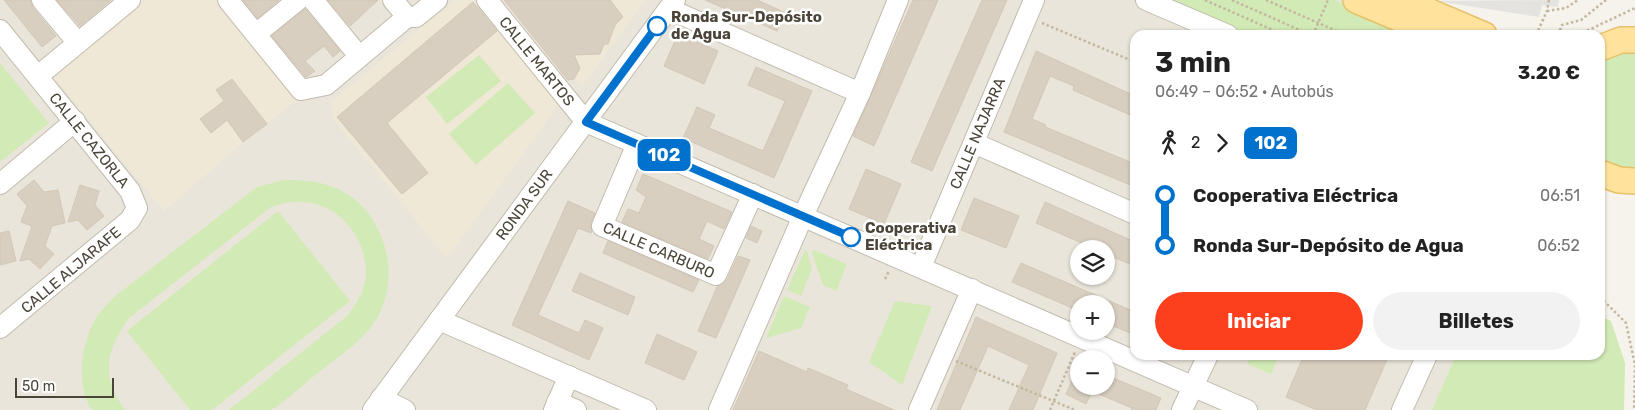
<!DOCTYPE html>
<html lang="es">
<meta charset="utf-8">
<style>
:root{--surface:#fff;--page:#f2f2f2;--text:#222;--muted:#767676;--accent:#fc3f1d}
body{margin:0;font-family:Rubik,sans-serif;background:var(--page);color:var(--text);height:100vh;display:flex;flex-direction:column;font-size:19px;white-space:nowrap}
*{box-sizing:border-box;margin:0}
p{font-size:16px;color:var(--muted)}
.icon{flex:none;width:28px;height:28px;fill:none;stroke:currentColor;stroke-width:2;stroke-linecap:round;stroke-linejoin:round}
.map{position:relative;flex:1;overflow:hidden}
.panel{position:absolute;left:1130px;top:30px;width:475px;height:330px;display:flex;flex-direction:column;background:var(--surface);border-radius:15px;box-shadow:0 1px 4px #0004}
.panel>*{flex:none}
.badge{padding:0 10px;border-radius:8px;font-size:18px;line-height:32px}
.tools{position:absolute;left:1070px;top:240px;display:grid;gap:10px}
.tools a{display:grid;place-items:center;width:45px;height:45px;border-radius:50%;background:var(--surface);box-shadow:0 1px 4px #0004;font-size:25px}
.scale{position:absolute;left:15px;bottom:12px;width:99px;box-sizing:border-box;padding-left:5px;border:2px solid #4b4439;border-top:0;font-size:14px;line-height:18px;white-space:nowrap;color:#4b4439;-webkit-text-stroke:4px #fff;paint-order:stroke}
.map>.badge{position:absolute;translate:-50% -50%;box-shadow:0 0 0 2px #fff}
.legs{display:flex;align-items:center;gap:8px;height:55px;padding:0 25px;font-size:16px}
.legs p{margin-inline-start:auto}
.overview{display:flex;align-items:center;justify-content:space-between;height:85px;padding:0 25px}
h1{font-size:28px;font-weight:700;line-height:38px}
.button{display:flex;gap:10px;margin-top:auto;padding:10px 25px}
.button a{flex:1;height:58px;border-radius:30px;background:var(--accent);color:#fff;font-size:20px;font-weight:700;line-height:58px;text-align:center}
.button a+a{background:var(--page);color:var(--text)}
ul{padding:0 25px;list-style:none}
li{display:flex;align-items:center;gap:18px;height:50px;font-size:19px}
li i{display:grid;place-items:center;width:8px;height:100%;margin:0 6px;background:currentColor}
li i::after{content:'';width:12px;height:12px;margin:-6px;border:4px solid;border-radius:50%;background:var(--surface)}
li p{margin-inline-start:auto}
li:first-child i{background:linear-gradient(#0000 50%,currentColor 0)}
li:last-child i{background:linear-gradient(currentColor 50%,#0000 0)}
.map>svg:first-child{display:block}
.residential{fill:#eae5da;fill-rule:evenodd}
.education{fill:#efe8d6}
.green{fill:#d2eab5}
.parking{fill:#e5e3e0}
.building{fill:#d8cfc1;stroke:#d3c7b4}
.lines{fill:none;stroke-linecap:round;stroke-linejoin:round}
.minor-casing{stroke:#c2bbae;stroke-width:22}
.major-casing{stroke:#e6c16a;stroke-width:28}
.path{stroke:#c4b79f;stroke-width:2.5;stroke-dasharray:2.5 2.5;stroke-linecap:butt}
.minor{stroke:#fff;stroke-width:20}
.major{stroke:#ffe39c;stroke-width:25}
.line-1-casing{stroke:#fff;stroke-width:11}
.line-1{stroke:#0072ce;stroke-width:8}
.stop-1-dot{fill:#fff;stroke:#0072ce;stroke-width:2.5}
.labels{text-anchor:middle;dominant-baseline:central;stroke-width:5;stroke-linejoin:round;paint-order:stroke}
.stop-label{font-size:15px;font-weight:bold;fill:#4b4439;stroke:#fff;text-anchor:start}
.street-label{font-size:15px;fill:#4b4439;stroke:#fff}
</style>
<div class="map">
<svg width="1635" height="410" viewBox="0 0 1635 410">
<rect width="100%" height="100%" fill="#f6f3ec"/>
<path class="residential" d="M0 0H1422L1510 35H1135V355H1456L1432 410H0ZM1079 249H1106V276H1079ZM1079 304H1106V331H1079ZM1079 359H1106V386H1079Z"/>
<path class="education" d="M146 0H222L301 97 243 142 164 211 53 77Z
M455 0H474L559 104 447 258 333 119 332 101Z
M504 0H645L583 85 574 79 568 80Z"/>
<path class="green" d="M1167 0H1335L1418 35H1248Z
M1635 52V168C1622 169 1610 163 1600 157V62L1616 54Z
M479 55 501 81 447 124 426 97Z
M0 63 49 123 0 162Z
M508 83 535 113 476 165 449 134Z
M284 180C302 180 319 181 336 188 380 207 400 264 382 308 370 338 337 357 313 377 304 384 279 407 271 410 262 410 239 410 229 410L347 316C356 304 365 291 366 275 367 235 335 199 294 202 286 202 278 205 271 207L129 318C106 350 100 376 125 410H92C75 384 81 344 96 318 100 311 108 304 114 297L257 187Z
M278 211 350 301 212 410H190L127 331Z
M805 250 807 251 812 269 801 296 787 290Z
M814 250 847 264 836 291 823 285 812 253Z
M784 296 810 307 801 328 766 338Z
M895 301 932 306 902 385 869 362Z
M1600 316 1611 321 1625 363 1624 410H1432L1456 355H1600Z
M1251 355H1279L1271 374 1247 364Z"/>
<path class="parking" d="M1559 0 1558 7 1542 5 1539 17 1436 1Z"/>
<path class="building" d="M4 0H30L33 8 56 36 42 47Z
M57 0H111L80 26Z
M243 0H279L258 18Z
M328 0H378L350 26Z
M504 0H610L623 17 615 25 608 44H604L600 54 574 55 580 68 574 79 568 80Z
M705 0H757L786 13 777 31Z
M913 0H938L874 146 853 136Z
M982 0H1007L932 171 911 162Z
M473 2 497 31 387 123 428 173 402 194 337 117Z
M305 9 340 51 333 57 324 46 305 61 315 71 306 77 272 36Z
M678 34 718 51 704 84 664 66Z
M1036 51 1135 96V117L1073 90 1074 86 1050 76 1032 119 1046 125 1045 127 1135 164V187L1004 132Z
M756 67 812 91 774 178 683 138 697 107 715 115 709 128 763 151 785 101 748 85Z
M232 79 267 124 243 142 227 120 211 133 200 119 224 101 216 90Z
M866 169 901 184 884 224 849 209Z
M643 174 732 212 724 229 707 221 699 239 714 246 708 259 622 222 628 209 639 213 646 197 636 190Z
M34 180 44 192 58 190 65 223 52 226 45 246 54 254 40 269 29 259 20 261 32 226 21 222 27 206 17 194Z
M80 185 99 191 95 205 104 216 87 230 78 220 68 222Z
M974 198 1019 216 1006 248 961 230Z
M568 201 595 213 591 222 592 231 591 233 578 228 538 315 579 333 585 320 603 328 589 360 512 325Z
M1045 202 1135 242V266L1106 254V249H1095L1036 223Z
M751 226 762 231 757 243 746 238Z
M9 231 16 261 0 265V233Z
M608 241 699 280 693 292 603 253Z
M738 256 750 260 716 338 698 331 717 287 727 280Z
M1021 263 1135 312V335L1106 323V304H1079V311L1012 282Z
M580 273 635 297 628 315 572 291Z
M976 317 1057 353 1033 410H1009L1029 365 988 346 960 410H937Z
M657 334 697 352 684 380 645 363Z
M759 351 807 372 808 368 848 385 846 389 894 410H733Z
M1304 355H1389L1365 410H1317L1286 397Z
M1079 366V386H1106V375L1161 398 1156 410H1131L1132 408 1092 391 1086 404 1066 394Z"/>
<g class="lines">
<defs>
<g id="minor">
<path d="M42 0 78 43"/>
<path d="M228 0 301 90 326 85 407 17H416L437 0"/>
<path d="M313 0 359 56"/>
<path d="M393 0 407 17"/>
<path id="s1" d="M487 0 586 122 1247 410"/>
<path d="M1146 0 1228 35"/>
<path d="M669 9 860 93"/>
<path id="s2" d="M0 30 130 191 137 208 130 220 0 328"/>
<path d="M256 34 298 0"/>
<path d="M38 76 130 0"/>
<path d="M974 143 1135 214"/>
<path id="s3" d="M637 144 602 226 716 275 753 194"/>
<path d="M0 184 75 121"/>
<path id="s4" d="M921 267 1034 0"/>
<path d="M439 320 646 410"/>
<path d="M381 398 405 410"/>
<path d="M557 402 576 410"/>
<path id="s5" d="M373 410 675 0"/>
<path d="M554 410 569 376"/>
<path d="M719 410 803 216 860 93 898 0"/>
<path d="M919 410 972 289"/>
<path d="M1182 410 1208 355"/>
<path d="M1402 410 1427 355"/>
</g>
<path id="major" d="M1356 0 1438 35
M1402 0 1484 35
M1600 48 1621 40H1635
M1600 173 1619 180 1635 181"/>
</defs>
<use href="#minor" class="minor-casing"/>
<use href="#major" class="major-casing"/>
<path class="path" d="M1205 0 1284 35
M1232 0 1311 35
M1266 0 1346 35
M1547 11 1566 8 1578 0
M1042 23 1135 62
M1313 35 1328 0
M1536 35 1547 11 1549 0
M1558 35 1562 25 1581 20 1606 0
M1578 35 1635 8
M885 279 889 271
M1600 297 1626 323 1635 365 1634 410
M956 361 1075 410
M1050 410 1075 352"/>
<use href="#minor" class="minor"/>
<use href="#major" class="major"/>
</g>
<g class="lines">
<defs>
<path id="line-1" d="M657 26 586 122 851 237"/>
</defs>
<use href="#line-1" class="line-1-casing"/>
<use href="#line-1" class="line-1"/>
</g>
<g class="stop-1-dot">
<circle cx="657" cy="26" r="9"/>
<circle cx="851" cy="237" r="9"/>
</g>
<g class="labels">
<g class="stop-label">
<text x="671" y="17">Ronda Sur-Depósito<tspan x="671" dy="17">de Agua</tspan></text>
<text x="865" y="228">Cooperativa<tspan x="865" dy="17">Eléctrica</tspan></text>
</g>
<g class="street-label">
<text stroke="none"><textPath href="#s1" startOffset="79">CALLE MARTOS</textPath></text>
<text stroke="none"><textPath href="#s4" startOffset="145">CALLE NAJARRA</textPath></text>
<text stroke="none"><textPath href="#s2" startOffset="142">CALLE CAZORLA</textPath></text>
<text stroke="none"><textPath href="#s5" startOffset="255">RONDA SUR</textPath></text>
<text stroke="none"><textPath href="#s3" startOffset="151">CALLE CARBURO</textPath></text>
<text transform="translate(71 270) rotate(-40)">CALLE ALJARAFE</text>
</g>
</g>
</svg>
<div class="tools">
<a><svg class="icon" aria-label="layers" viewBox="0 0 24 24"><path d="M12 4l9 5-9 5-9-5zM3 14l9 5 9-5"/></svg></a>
<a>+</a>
<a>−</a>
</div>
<div class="scale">50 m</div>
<b class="badge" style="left:664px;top:155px;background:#0072ce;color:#fff">102</b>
<section class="panel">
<div class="overview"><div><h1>3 min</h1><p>06:49 – 06:52 · Autobús</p></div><b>3.20 €</b></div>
<div class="legs"><svg class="icon" aria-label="walk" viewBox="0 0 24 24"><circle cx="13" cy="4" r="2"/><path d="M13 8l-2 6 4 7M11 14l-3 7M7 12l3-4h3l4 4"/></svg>2<svg class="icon" aria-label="forward" viewBox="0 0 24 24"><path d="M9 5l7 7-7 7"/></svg><b class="badge" style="background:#0072ce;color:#fff">102</b></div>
<ul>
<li><i style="color:#0072ce"></i><b>Cooperativa Eléctrica</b><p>06:51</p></li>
<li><i style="color:#0072ce"></i><b>Ronda Sur-Depósito de Agua</b><p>06:52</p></li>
</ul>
<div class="button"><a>Iniciar</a><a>Billetes</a></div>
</section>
</div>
